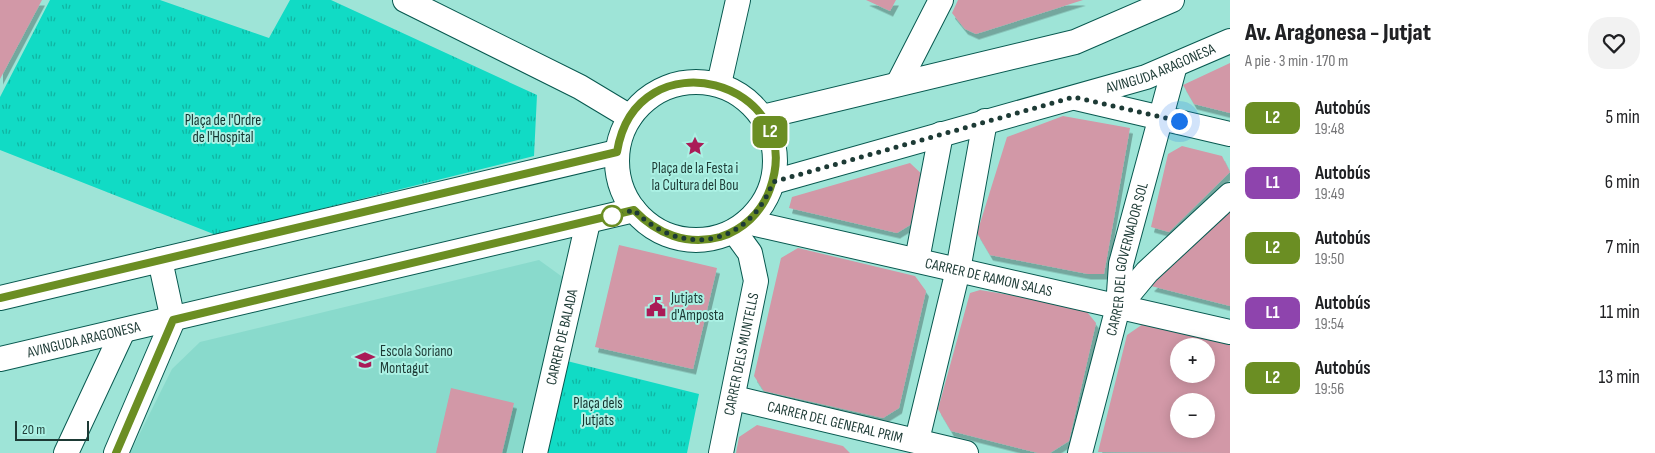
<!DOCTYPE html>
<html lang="es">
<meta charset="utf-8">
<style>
:root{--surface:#fff;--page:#f2f2f2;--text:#202124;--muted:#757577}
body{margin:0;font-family:"Sofia Sans Condensed",sans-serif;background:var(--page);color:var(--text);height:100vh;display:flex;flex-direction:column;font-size:19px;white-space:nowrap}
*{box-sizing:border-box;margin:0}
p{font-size:16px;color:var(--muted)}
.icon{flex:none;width:28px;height:28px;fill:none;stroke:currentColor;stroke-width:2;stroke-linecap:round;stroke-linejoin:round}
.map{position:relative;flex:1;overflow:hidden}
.panel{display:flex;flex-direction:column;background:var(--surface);width:425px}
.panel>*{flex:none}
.badge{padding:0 10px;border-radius:8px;font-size:18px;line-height:32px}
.controls{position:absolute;left:1170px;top:338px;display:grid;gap:10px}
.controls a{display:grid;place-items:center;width:45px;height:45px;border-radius:50%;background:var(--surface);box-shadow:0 2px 12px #0003;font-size:25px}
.scale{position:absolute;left:15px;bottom:12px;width:74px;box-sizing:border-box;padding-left:5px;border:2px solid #1d3a35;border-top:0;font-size:14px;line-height:18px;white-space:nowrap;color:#1d3a35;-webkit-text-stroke:4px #abf1e4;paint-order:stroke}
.you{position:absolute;width:25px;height:25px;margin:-12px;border:4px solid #fff;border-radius:50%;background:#1a73e8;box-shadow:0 0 0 8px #1a73e833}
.map>.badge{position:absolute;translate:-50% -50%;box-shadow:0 0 0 2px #fff}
.round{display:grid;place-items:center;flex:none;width:52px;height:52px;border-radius:20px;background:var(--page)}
.overview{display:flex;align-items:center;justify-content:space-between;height:85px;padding:0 15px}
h1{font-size:24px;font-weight:800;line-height:38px}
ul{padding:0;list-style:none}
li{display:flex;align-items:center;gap:15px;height:65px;padding:0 15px}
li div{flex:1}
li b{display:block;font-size:19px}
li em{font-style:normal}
li .badge{min-width:55px;font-weight:700;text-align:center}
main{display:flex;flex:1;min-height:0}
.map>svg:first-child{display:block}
.built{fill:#89dacc}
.park{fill:url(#park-tufts)}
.building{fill:#d298a7;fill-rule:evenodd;filter:url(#shadow)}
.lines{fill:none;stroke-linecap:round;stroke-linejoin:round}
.minor-casing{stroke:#085950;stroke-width:26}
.minor{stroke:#fff;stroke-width:24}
.line-casing{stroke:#fff;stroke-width:11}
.line{stroke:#6b8e23;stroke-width:8}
.walk{stroke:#1d3a35;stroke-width:5;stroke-dasharray:0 9}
.stop-dot{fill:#fff;stroke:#6b8e23;stroke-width:2.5}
.labels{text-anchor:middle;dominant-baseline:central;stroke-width:4;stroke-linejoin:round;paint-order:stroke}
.street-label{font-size:15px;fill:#1d3a35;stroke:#abf1e4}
.park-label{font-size:15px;fill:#14322e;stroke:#abf1e4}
.poi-label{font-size:15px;fill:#1d3a35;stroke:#abf1e4;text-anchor:start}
</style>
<main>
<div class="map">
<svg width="1230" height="453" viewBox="0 0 1230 453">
<defs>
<pattern id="park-tufts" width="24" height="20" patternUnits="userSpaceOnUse" patternTransform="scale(1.25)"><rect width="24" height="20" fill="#11dbc5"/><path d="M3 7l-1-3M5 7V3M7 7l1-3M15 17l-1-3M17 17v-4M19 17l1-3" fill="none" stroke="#0fb3a1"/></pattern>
<filter id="shadow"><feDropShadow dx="3" dy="5.5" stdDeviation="0" flood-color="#0004"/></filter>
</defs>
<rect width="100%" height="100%" fill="#9ee4d7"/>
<path class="built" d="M539 260 568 281 526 453H130L172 369 200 342Z"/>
<path class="park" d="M50 0H160L269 38 290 0H331L537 95 534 156 216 235 0 150V97Z
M567 361 699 394 687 453H546Z"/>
<path class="building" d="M0 0H42L0 79Z
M866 0H896L890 11Z
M958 0H1083L976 34 965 29 952 13Z
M1230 63V113L1194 104 1183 85Z
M1063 116 1130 128 1104 274H1088L990 255 977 233 1007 137Z
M1182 146 1222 156 1230 172 1169 232 1151 227 1168 154Z
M910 163 925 177 915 222 897 233 789 208 792 197Z
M1230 209V306L1151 286Z
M619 245 717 268 693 369 595 347Z
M798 248 915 276 926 291 899 408 883 418 764 391 754 376 781 258Z
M980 290 1083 307 1096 323 1069 441 1050 453H1038L951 431 938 409 970 293Z
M1143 324 1230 344V453L1098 452 1127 335ZM1179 346H1206V374H1179ZM1179 401H1206V429H1179Z
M451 388 514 403 502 453H436Z
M757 425 843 446 850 453H736L739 437Z"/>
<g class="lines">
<defs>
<g id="minor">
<path d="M405 0 580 87 630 117"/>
<circle cx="696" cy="161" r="79"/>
<path d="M719 84 738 0"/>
<path d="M898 84 941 0"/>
<path d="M1076 98 1230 134"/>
<path d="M762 117 1075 42 1172 0"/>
<path id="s1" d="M773 182 1146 77 1230 41"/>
<path id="s2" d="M747 222 1230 332"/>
<path d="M160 260 173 320"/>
<path d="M917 260 941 134"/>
<path d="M0 298 617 152"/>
<path d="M1118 307 1147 272 1230 195"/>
<path id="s3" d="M0 359 634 210"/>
<path id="s4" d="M734 398 966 453"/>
<path d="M917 440 958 270 985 121"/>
<path d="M66 453 123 331"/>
<path d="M116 453 173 320"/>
<path id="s5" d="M535 453 588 222"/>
<path id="s6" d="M721 453 756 281 750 253 734 231"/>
<path id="s7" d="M1080 453 1118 307 1121 264 1175 65"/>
</g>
</defs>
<use href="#minor" class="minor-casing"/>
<use href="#minor" class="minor"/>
</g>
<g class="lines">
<defs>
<path id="line" d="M0 298 617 152C636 34 809 80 770 189 762 212 743 230 720 237 687 246 657 234 634 210L173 320 116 453"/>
</defs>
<use href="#line" class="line-casing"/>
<use href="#line" class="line"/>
<path class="walk" d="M612 216 634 210C682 259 749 246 773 182L1074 97 1179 121"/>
</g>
<defs>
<symbol id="sight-bare" viewBox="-9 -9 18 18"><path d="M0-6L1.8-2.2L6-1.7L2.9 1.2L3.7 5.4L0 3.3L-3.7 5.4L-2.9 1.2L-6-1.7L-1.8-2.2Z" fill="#aa1b57" stroke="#abf1e4" stroke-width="2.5" paint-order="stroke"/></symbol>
<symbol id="civic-bare" viewBox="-9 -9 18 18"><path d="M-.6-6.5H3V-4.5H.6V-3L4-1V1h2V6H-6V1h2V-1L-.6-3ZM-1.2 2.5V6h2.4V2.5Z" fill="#aa1b57" stroke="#abf1e4" stroke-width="2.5" paint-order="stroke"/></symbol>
<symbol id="school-bare" viewBox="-9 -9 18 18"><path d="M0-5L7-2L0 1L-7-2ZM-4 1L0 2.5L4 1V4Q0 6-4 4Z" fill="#aa1b57" stroke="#abf1e4" stroke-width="2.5" paint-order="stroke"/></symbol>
</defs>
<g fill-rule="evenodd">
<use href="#sight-bare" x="681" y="132" width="28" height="28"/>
<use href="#civic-bare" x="642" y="293" width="28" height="28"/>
<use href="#school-bare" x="351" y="346" width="28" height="28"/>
</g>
<circle class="stop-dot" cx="612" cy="216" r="10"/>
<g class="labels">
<g class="street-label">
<text stroke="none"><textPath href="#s1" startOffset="404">AVINGUDA ARAGONESA</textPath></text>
<text stroke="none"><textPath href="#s7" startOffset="200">CARRER DEL GOVERNADOR SOL</textPath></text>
<text stroke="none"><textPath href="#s2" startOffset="248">CARRER DE RAMON SALAS</textPath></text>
<text stroke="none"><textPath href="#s5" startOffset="119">CARRER DE BALADA</textPath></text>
<text stroke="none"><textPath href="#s3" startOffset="86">AVINGUDA ARAGONESA</textPath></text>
<text stroke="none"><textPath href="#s6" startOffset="101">CARRER DELS MUNTELLS</textPath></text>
<text stroke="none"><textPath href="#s4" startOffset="104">CARRER DEL GENERAL PRIM</textPath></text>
</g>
<g class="park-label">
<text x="223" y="120">Plaça de l'Ordre<tspan x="223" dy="17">de l'Hospital</tspan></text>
<text x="598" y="403">Plaça dels<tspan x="598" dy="17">Jutjats</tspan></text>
</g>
<g class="poi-label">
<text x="695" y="168" text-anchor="middle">Plaça de la Festa i<tspan x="695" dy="17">la Cultura del Bou</tspan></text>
<text x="671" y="298">Jutjats<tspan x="671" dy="17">d'Amposta</tspan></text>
<text x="380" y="351">Escola Soriano<tspan x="380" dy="17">Montagut</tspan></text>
</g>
</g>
</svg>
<div class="controls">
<a>+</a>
<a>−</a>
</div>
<div class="scale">20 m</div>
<div class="you" style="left:1179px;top:121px"></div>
<b class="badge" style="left:770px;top:132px;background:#6b8e23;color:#fff">L2</b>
</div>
<section class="panel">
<div class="overview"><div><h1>Av. Aragonesa - Jutjat</h1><p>A pie · 3 min · 170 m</p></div><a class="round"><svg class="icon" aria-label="heart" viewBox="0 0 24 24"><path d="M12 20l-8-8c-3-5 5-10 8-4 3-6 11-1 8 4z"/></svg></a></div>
<ul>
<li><span class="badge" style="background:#6b8e23;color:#fff">L2</span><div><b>Autobús</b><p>19:48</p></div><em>5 min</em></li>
<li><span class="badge" style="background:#8e44ad;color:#fff">L1</span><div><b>Autobús</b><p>19:49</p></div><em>6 min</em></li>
<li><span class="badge" style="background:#6b8e23;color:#fff">L2</span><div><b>Autobús</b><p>19:50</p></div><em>7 min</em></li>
<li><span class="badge" style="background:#8e44ad;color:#fff">L1</span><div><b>Autobús</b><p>19:54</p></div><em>11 min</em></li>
<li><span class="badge" style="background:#6b8e23;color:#fff">L2</span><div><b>Autobús</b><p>19:56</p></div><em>13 min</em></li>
</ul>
</section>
</main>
